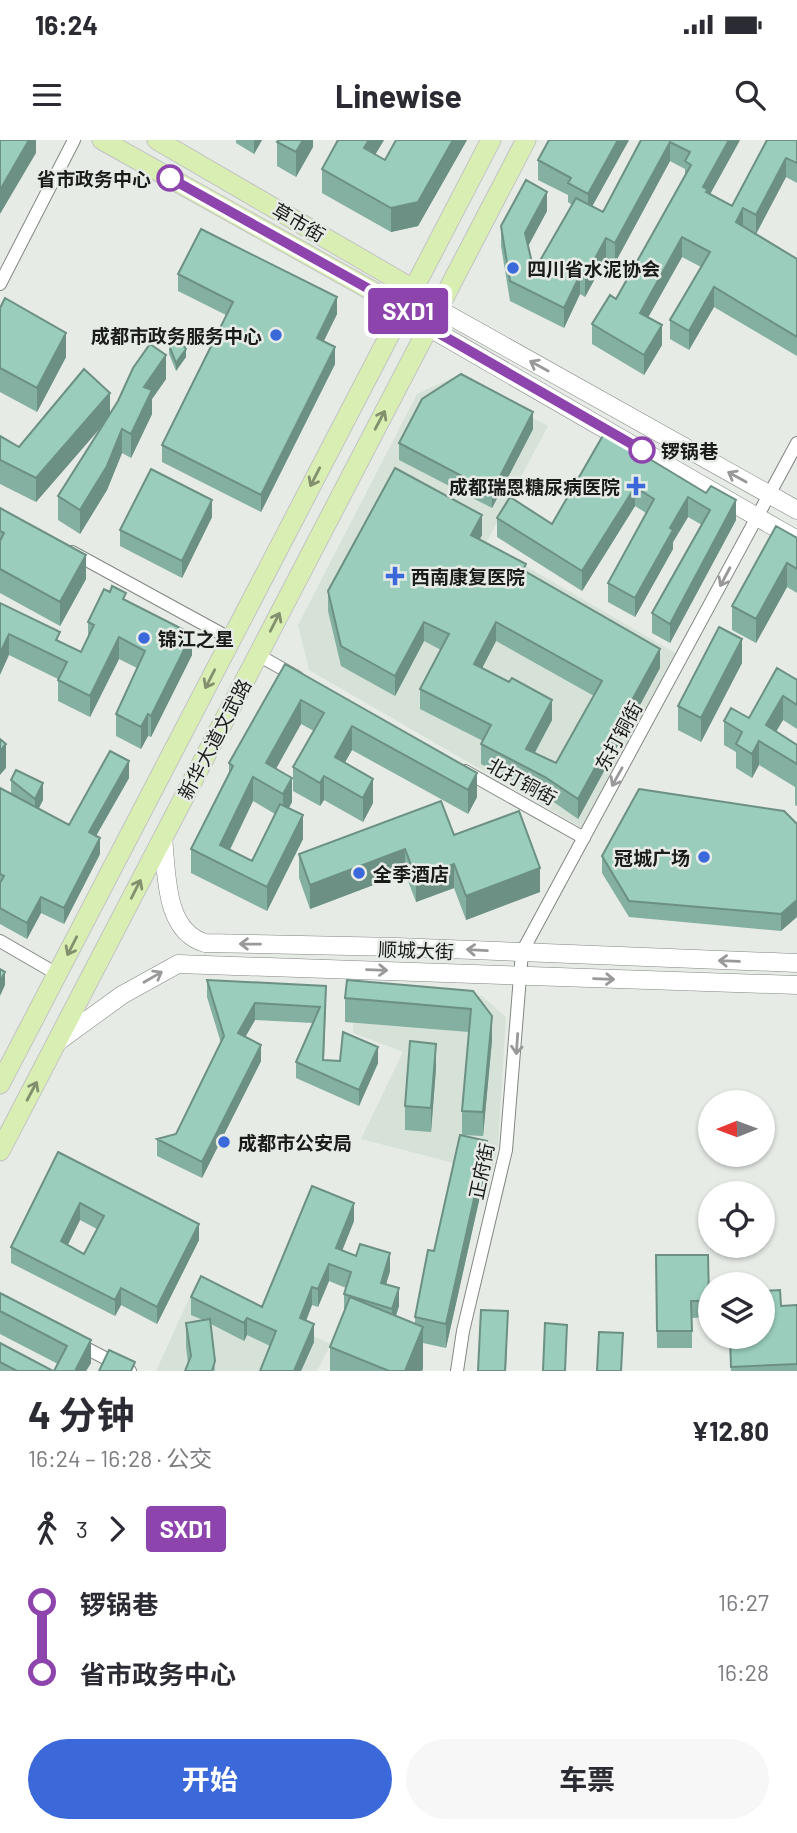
<!DOCTYPE html>
<html lang="zh">
<meta charset="utf-8">
<style>
:root{--surface:#fff;--page:#f7f7f7;--text:#2b2b33;--muted:#7c7c81;--accent:#3b69d9}
body{margin:0;font-family:Barlow,"Noto Sans SC",sans-serif;background:var(--page);color:var(--text);height:100vh;display:flex;flex-direction:column;font-size:26px;white-space:nowrap}
*{box-sizing:border-box;margin:0}
p{font-size:23px;color:var(--muted)}
.icon{flex:none;width:38px;height:38px;fill:none;stroke:currentColor;stroke-width:2;stroke-linecap:round;stroke-linejoin:round}
.map{position:relative;height:1231px;overflow:hidden}
.details{display:flex;flex-direction:column;background:var(--surface);flex:1}
.details>*{flex:none}
.badge{padding:0 14px;border-radius:5px;font-size:24px;line-height:46px}
.needle{width:46px;rotate:269deg}
.buttons{position:absolute;left:698px;top:950px;display:grid;gap:14px}
.buttons a{display:grid;place-items:center;width:77px;height:77px;border-radius:50%;background:var(--surface);box-shadow:0 2px 5px #0004;font-size:35px}
.map>.badge{position:absolute;translate:-50% -50%;box-shadow:0 0 0 4px #fff}
.legs{display:flex;align-items:center;gap:10px;height:77px;padding:0 28px;font-size:23px}
.legs p{margin-inline-start:auto}
.overview{display:flex;align-items:center;justify-content:space-between;height:119px;padding:0 28px}
h1{font-size:38px;font-weight:700;line-height:52px}
.cta{display:flex;gap:14px;margin-top:auto;padding:14px 28px}
.cta a{flex:1;height:80px;border-radius:42px;background:var(--accent);color:#fff;font-size:28px;font-weight:700;line-height:80px;text-align:center}
.cta a+a{background:var(--page);color:var(--text)}
ul{padding:0 28px;list-style:none}
li{display:flex;align-items:center;gap:24px;height:70px;font-size:26px}
li i{display:grid;place-items:center;width:10px;height:100%;margin:0 9px;background:currentColor}
li i::after{content:'';width:18px;height:18px;margin:-9px;border:5px solid;border-radius:50%;background:var(--surface)}
li p{margin-inline-start:auto}
li:first-child i{background:linear-gradient(#0000 50%,currentColor 0)}
li:last-child i{background:linear-gradient(currentColor 50%,#0000 0)}
.status{display:flex;justify-content:space-between;align-items:center;height:49px;padding:0 35px;background:var(--surface);direction:ltr}
.status svg{height:19px;fill:currentColor}
header{display:flex;justify-content:space-between;align-items:center;height:91px;padding:0 28px;background:var(--surface);font-size:32px;font-weight:700}
.map>svg:first-child{display:block}
.built{fill:#d6e2d7}
.lines{fill:none;stroke-linecap:round;stroke-linejoin:round}
.minor-casing{stroke:#828782;stroke-width:14}
.secondary-casing{stroke:#828782;stroke-width:19}
.primary-casing{stroke:#c3c4c3;stroke-width:21}
.minor{stroke:#fff;stroke-width:12}
.secondary{stroke:#fff;stroke-width:18}
.primary{stroke:#d9eeb2;stroke-width:19}
.wall{fill:#84b0a1;fill-rule:evenodd}
.shaded-wall{fill:#6c9083}
.building{fill:#9acdbb;stroke:#6c9083;stroke-width:2;fill-rule:evenodd}
.oneway{stroke:#989998}
.oneway2{stroke:#83906e}
.line-1-casing{stroke:#fff;stroke-width:16}
.line-1{stroke:#8e44ad;stroke-width:10}
.stop-1-dot{fill:#fff;stroke:#8e44ad;stroke-width:3.5}
.poi-dot{fill:#3b69d9;stroke:#e6ebe6;stroke-width:2.5}
.labels{text-anchor:middle;dominant-baseline:central;stroke-width:5;stroke-linejoin:round;paint-order:stroke}
.stop-label{font-size:19px;font-weight:bold;fill:#1a1c1a;stroke:#e6ebe6;text-anchor:end}
.street-label{font-size:19px;fill:#1a1c1a;stroke:#e6ebe6}
.poi-label{font-size:19px;font-weight:bold;fill:#1a1c1a;stroke:#e6ebe6;text-anchor:start}
</style>
<div class="status"><b>16:24</b><svg viewBox="0 0 49 12"><path d="M0 12V9h3v3zM5 12V6h3v6zM10 12V3h3v9zM15 12V0h3v12zM26 1h20v11H26zM47 4h2v5h-2z"/></svg></div>
<header><svg class="icon" aria-label="menu" viewBox="0 0 24 24"><path d="M4 6h16M4 12h16M4 18h16"/></svg>Linewise<svg class="icon" aria-label="search" viewBox="0 0 24 24"><circle cx="10" cy="10" r="6"/><path d="M15 15l6 6"/></svg></header>
<div class="map">
<svg width="797" height="1231" viewBox="0 0 797 1231">
<rect width="100%" height="100%" fill="#e6ebe6"/>
<path class="built" d="M454 237 548 286 486 403 677 514 582 688 309 530 298 485 417 254Z
M353 852 482 856 506 877 498 1005 492 1033 361 999 403 912 353 893Z
M196 1143 331 1204 317 1231H156Z"/>
<g class="lines">
<defs>
<path id="minor" d="M0 144 74 0
M72 412 231 499
M258 515 297 537
M465 631 584 698
M0 801 57 834
M78 1204 130 1231
M457 1231 463 1191 506 1010 522 812 797 303"/>
<path id="secondary" d="M438 169 797 370
M428 187 797 400
M163 698C167 733 164 791 205 803L397 807 797 823
M56 903 122 855 178 824 797 845"/>
<path id="primary" d="M102 0 403 168 428 187
M157 0 413 149 438 169
M0 944 491 0
M0 1011 526 0"/>
</defs>
<use href="#minor" class="minor-casing"/>
<use href="#secondary" class="secondary-casing"/>
<use href="#primary" class="primary-casing"/>
<use href="#minor" class="minor"/>
<use href="#secondary" class="secondary"/>
<use href="#primary" class="primary"/>
</g>
<path class="wall" d="M236 0H262L254 14 236 3Z
M313 0V7L296 37 277 26V2Z
M384 0 375 15 385 20 396 0H467L418 86 391 92 322 53V29Z
M629 0 592 66 603 72 641 0H740L710 54 732 66 797 0V43L786 37 756 94 797 119V216L714 167 689 210 670 199V180L701 127 682 117 648 177 662 205 644 235 592 204V184L616 159 685 35V29L670 21 615 123 606 118 585 157 580 154 564 188 510 161 501 106V86L547 71 528 106 534 131 572 65 568 62V55L538 40V20Z
M178 134 337 174 324 201 335 224 261 372 162 322V305L226 175 178 151Z
M0 168 66 217 37 272 0 252Z
M169 205 186 217 176 231 169 214Z
M166 239 152 259V274L131 318 122 313 107 350 80 394 58 380V356L103 284 36 362 0 344V296L19 307 110 274Z
M533 289 492 368 399 320V303Z
M605 292 736 380 670 503 652 493V473L702 385 688 377 673 402V409L635 477 608 462V443L646 373 635 366 582 451 497 397V378L552 384Z
M0 368 86 439 60 486 0 453Z
M212 377 182 438 120 406V390Z
M482 395 480 399 660 528 578 679 545 656 481 624V604L483 601 420 569V549L441 510 424 501 395 556 341 526 328 471V451ZM496 501 594 556 556 623 535 613 552 580 482 528Z
M797 398V453L787 447 756 503 732 490V466Z
M126 460 192 515 151 597 148 596 141 609 116 596V574L137 528 119 519 90 577 58 561V539L9 515 0 463 60 501 81 512 88 497V482Z
M742 523 701 602 678 590V566Z
M285 524 477 633V657L468 674 352 610 345 622 373 663 363 682 324 660 320 666 293 651V627L314 591 301 584 276 628 292 662 289 668 303 699 267 771 191 733V709L229 633V623ZM253 661 275 674 252 721 230 710Z
M797 540V589L783 580 776 592 797 605V666L795 665V647L759 625 752 638 736 628V612L724 605V581L749 578Z
M129 638 96 696 100 714 64 784 41 773 27 799 0 784V648L11 654V640L43 660 38 669 69 685Z
M784 671 781 791 629 777 602 733V716Z
M454 695 540 752 466 780 454 748 416 762 405 733 310 769 299 738V714Z
M207 840 326 862 324 920 378 923 359 966 296 938V922L313 883 255 880 245 897 261 921 202 1038 157 1016V999L176 994 221 903 207 857Z
M473 851 492 900 483 996 462 995V971L469 892 345 882V858Z
M436 928 431 992 405 990V966Z
M58 1012 199 1100 157 1184 121 1165 115 1176 11 1123V1107ZM80 1080 97 1089 84 1114 68 1105Z
M487 1025 446 1208 423 1203V1228L422 1231H330V1207L344 1171V1154L346 1148 329 1141 318 1167 312 1165 306 1181 314 1202 301 1231H260L270 1206 247 1195 244 1201 211 1184 215 1231 188 1223 186 1207V1183L203 1180 191 1175V1157L262 1167 354 1081 342 1110 390 1131 386 1144 399 1166 396 1176 415 1183V1177L434 1111Z
M656 1115H708L709 1177 692 1178V1208H657Z
M0 1153 91 1223 86 1231H54L58 1224 0 1194Z
M797 1165V1231H731L729 1197H763Z
M0 1203 53 1231H0Z"/>
<path class="shaded-wall" d="M29 0H36V13L0 74V50Z
M254 0H262L254 14Z
M303 0H313V7L296 37V12Z
M369 0H384L364 33V8Z
M453 0H467L418 86 391 92V68Z
M618 0H629L588 74V54Z
M729 0H740L708 58 703 47Z
M670 2V21L615 123V103Z
M786 18V37L756 94V75Z
M547 52V71L525 112V93Z
M743 68V88L736 82Z
M682 97V117L640 192V173Z
M606 98V118L585 157V137Z
M580 135V154L564 188V168Z
M714 147V167L689 210V191Z
M337 157V174L317 214V198Z
M662 185V205L644 235V215Z
M66 193V217L37 272V248Z
M335 207V224L261 372V355Z
M186 209V217L176 231V223Z
M166 215V239L152 259V274L131 318V294L144 247Z
M110 253V277L36 362V338Z
M533 272V289L492 368V352Z
M122 289V313L107 350 80 394V370Z
M635 347V366L582 451V431Z
M688 357V377L673 402V409L635 477V458L670 388Z
M212 360V377L182 438V421Z
M736 360V380L670 503V484Z
M482 375V395L471 415V395Z
M86 415V439L60 486V462Z
M787 423V447L756 503V479Z
M424 482V501L395 556V536Z
M496 482V501L474 544V524Z
M9 494V515L0 535V513Z
M192 494V515L151 597V576Z
M119 497V519L90 577V556Z
M742 499V523L701 602V578Z
M660 509V528L578 679V659Z
M783 556V580L767 606 766 585Z
M301 560V584L267 645 266 623Z
M552 560V580L526 628V609Z
M148 574V596L141 609V587Z
M352 586V610L335 640V617Z
M759 601V625L752 638V614Z
M6 604V628L0 635V611Z
M129 621V638L89 708V692Z
M477 633V657L468 674V650Z
M324 636V660L320 666V643Z
M253 637V661L222 725 220 705Z
M292 638V662L283 678V654Z
M373 639V663L363 682V658Z
M43 643V660L35 676V659Z
M303 675V699L267 771V747Z
M100 698V714L64 784V768Z
M405 709V733L310 769V745Z
M454 724V748L416 762V738Z
M540 728V752L466 780V756Z
M41 757V773L27 799V783Z
M797 760V777L781 791V774Z
M5 832V845L0 856V842Z
M255 863V880L238 910V893Z
M492 876V900L483 996V972Z
M436 904V928L431 992V968Z
M261 905V921L202 1038V1022Z
M378 907V923L359 966V950Z
M487 1001V1025L446 1208V1184Z
M80 1063V1080L61 1118V1101Z
M354 1063V1081L336 1126V1108Z
M199 1084V1100L157 1184V1167Z
M390 1113V1131L381 1161V1143Z
M329 1124V1141L318 1167V1149Z
M312 1147V1165L300 1196V1178Z
M121 1148V1165L115 1176V1160Z
M399 1148V1166L392 1187V1169Z
M508 1171 506 1231H505Z
M247 1178V1195L244 1201V1183Z
M314 1184V1202L301 1231H294Z
M423 1187V1228L422 1231H405Z
M91 1200V1223L86 1231H75Z"/>
<path class="building" d="M0 0H29L0 50Z
M279 0H303L296 12 277 2Z
M338 0H369L364 8 385 20 396 0H453L418 62 391 68 322 29Z
M549 0H618L588 54 568 43 571 38 538 20Z
M641 0H729L703 47 708 50 706 52 732 66 767 0H797V23L786 18 756 75 743 68 736 82 797 119V197L714 147 689 191 670 180 710 112 682 97 640 173 662 185 644 215 592 184 610 155 616 159 691 25 685 21 690 12 670 2 615 103 606 98 585 137 580 135 564 168 510 141 501 86 526 40 547 52 525 93 534 131 576 58 603 72Z
M201 89 337 157 317 198 335 207 261 355 162 305 233 162 178 134Z
M5 158 66 193 37 248 0 228V168Z
M175 194 186 209 176 223 169 205Z
M150 204 166 215 144 247 152 250 131 294 122 289 107 326 80 370 58 356 118 261 133 228Z
M84 229 110 253 36 338 0 320V296L19 307Z
M461 234 533 272 492 352 399 303 422 259Z
M605 292 706 353 711 346 736 360 670 484 652 473 710 370 688 357 670 388 673 390 635 458 608 443 654 359 635 347 582 431 497 378 510 357 552 384Z
M395 328 482 375 471 395 526 424 523 430 660 509 578 659 545 637 481 604 491 585 420 549 449 494 424 482 395 536 341 506 328 451ZM496 482 602 541 556 623 526 609 552 560 512 538 509 542 474 524Z
M151 329 212 360 182 421 120 390Z
M0 368 86 415 60 462 0 429V401L4 393 0 391Z
M776 386 797 398V429L787 423 756 479 732 466Z
M112 446 126 453 123 459 192 494 151 576 148 574 141 587 116 574 145 511 119 497 90 556 58 540 67 522 9 494 0 513V463L60 492 56 500 81 512 94 485 88 482 104 449 110 452Z
M719 487 742 499 701 578 678 566Z
M285 524 477 633 468 650 352 586 335 617 373 639 363 658 324 636 320 643 293 627 324 573 301 560 266 623 292 638 283 654 253 637 220 705 252 721 280 664 303 675 267 747 191 709 233 626 229 623Z
M777 528 797 540V565L783 556 766 585 797 605V624L759 601 752 614 736 604 742 592 724 581 731 568 749 578Z
M0 599 6 604 0 611Z
M110 611 129 621 89 692 100 698 64 768 41 757 27 783 0 768V743L4 736 0 734V648L69 685Z
M16 630 43 643 35 659 11 640Z
M639 649 784 671 797 684V760L781 774 629 761 602 716Z
M441 661 454 695 519 671 540 728 466 756 454 724 416 738 405 709 310 745 299 714Z
M0 829 5 832 0 842Z
M207 840 326 846 323 920 340 921 343 892 378 907 359 950 296 922 320 867 255 863 238 893 261 905 202 1022 157 999 176 994 224 896Z
M347 840 473 851 492 876 483 972 462 971 471 869 345 858Z
M410 901 436 904 431 968 405 966Z
M460 995 487 1001 446 1184 415 1177 428 1110 434 1111Z
M58 1012 199 1084 157 1167 121 1148 115 1160 11 1107ZM80 1063 104 1076 84 1114 61 1101Z
M312 1046 354 1063 336 1108 356 1116 360 1104 390 1113 381 1143 399 1148 392 1169 344 1154 351 1132 329 1124 318 1149 312 1147 300 1178 314 1184 294 1231H260L276 1191 247 1178 244 1183 191 1157 201 1136 262 1167Z
M656 1115H708L709 1161H691L692 1191H657Z
M780 1150 781 1166 797 1165V1224L731 1227 730 1197H763V1151Z
M0 1153 91 1200 75 1231H54L67 1206 0 1171Z
M350 1157 423 1187 405 1231H389L330 1207Z
M481 1170 508 1171 505 1231H478Z
M210 1179 215 1221 212 1231H185L191 1216 186 1183Z
M545 1183 567 1185 565 1231H543Z
M599 1192 623 1193 621 1231H597Z
M0 1203 53 1231H17L0 1222Z
M109 1210 135 1222 131 1231H99Z"/>
<defs><path id="oneway-shaft" d="M-6 0H5M1.5-3L5.5 0L1.5 3" fill="none" stroke-width="1.6" stroke-linecap="round" stroke-linejoin="round" transform="scale(1.75)"/></defs>
<g class="oneway">
<use href="#oneway-shaft" transform="translate(539 226) rotate(-151)"/>
<use href="#oneway-shaft" transform="translate(737 337) rotate(-151)"/>
<use href="#oneway-shaft" transform="translate(725 437) rotate(118)"/>
<use href="#oneway-shaft" transform="translate(617 637) rotate(119)"/>
<use href="#oneway-shaft" transform="translate(250 804) rotate(-179)"/>
<use href="#oneway-shaft" transform="translate(477 810) rotate(-177)"/>
<use href="#oneway-shaft" transform="translate(729 821) rotate(-178)"/>
<use href="#oneway-shaft" transform="translate(377 830) rotate(2)"/>
<use href="#oneway-shaft" transform="translate(153 837) rotate(-30)"/>
<use href="#oneway-shaft" transform="translate(604 839) rotate(2)"/>
<use href="#oneway-shaft" transform="translate(517 904) rotate(94)"/>
</g>
<g class="oneway2">
<use href="#oneway-shaft" transform="translate(380 280) rotate(-62)"/>
<use href="#oneway-shaft" transform="translate(315 337) rotate(117)"/>
<use href="#oneway-shaft" transform="translate(275 482) rotate(-63)"/>
<use href="#oneway-shaft" transform="translate(210 539) rotate(117)"/>
<use href="#oneway-shaft" transform="translate(136 749) rotate(-63)"/>
<use href="#oneway-shaft" transform="translate(72 806) rotate(117)"/>
<use href="#oneway-shaft" transform="translate(32 951) rotate(-62)"/>
</g>
<g class="lines">
<defs>
<path id="line-1" d="M170 38 403 168 428 187 642 310"/>
</defs>
<use href="#line-1" class="line-1-casing"/>
<use href="#line-1" class="line-1"/>
</g>
<g class="stop-1-dot">
<circle cx="170" cy="38" r="12"/>
<circle cx="642" cy="310" r="12"/>
</g>
<g class="poi-dot">
<circle cx="513" cy="128" r="7"/>
<circle cx="276" cy="195" r="7"/>
<path d="M632.5 335.5h7v7h7v7h-7v7h-7v-7h-7v-7h7z"/>
<path d="M391.5 425.5h7v7h7v7h-7v7h-7v-7h-7v-7h7z"/>
<circle cx="144" cy="498" r="7"/>
<circle cx="704" cy="717" r="7"/>
<circle cx="359" cy="733" r="7"/>
<circle cx="224" cy="1002" r="7"/>
</g>
<g class="labels">
<g class="stop-label">
<text x="151" y="38">省市政务中心</text>
<text x="661" y="310" text-anchor="start">锣锅巷</text>
</g>
<g class="street-label">
<text transform="translate(299 82) rotate(30)">草市街</text>
<text transform="translate(618 596) rotate(-61)">东打铜街</text>
<text transform="translate(214 599) rotate(-62)">新华大道文武路</text>
<text transform="translate(522 641) rotate(29)">北打铜街</text>
<text transform="translate(416 810) rotate(2)">顺城大街</text>
<text transform="translate(481 1031) rotate(-78)">正府街</text>
</g>
<g class="poi-label">
<text x="527" y="128">四川省水泥协会</text>
<text x="262" y="195" text-anchor="end">成都市政务服务中心</text>
<text x="620" y="346" text-anchor="end">成都瑞恩糖尿病医院</text>
<text x="411" y="436">西南康复医院</text>
<text x="158" y="498">锦江之星</text>
<text x="690" y="717" text-anchor="end">冠城广场</text>
<text x="373" y="733">全季酒店</text>
<text x="238" y="1002">成都市公安局</text>
</g>
</g>
</svg>
<div class="buttons">
<a><svg class="needle" viewBox="-14 -14 28 28"><path d="M0-13l5 13h-10z" fill="#e53935"/><path d="M0 13l5-13h-10z" fill="#7c7c81"/></svg></a>
<a><svg class="icon" aria-label="locate" viewBox="0 0 24 24"><circle cx="12" cy="12" r="6"/><path d="M12 2v4M12 18v4M2 12h4M18 12h4"/></svg></a>
<a><svg class="icon" aria-label="layers" viewBox="0 0 24 24"><path d="M12 4l9 5-9 5-9-5zM3 14l9 5 9-5"/></svg></a>
</div>
<b class="badge" style="left:408px;top:171px;background:#8e44ad;color:#fff">SXD1</b>
</div>
<section class="details">
<div class="overview"><div><h1>4 分钟</h1><p>16:24 – 16:28 · 公交</p></div><b>¥12.80</b></div>
<div class="legs"><svg class="icon" aria-label="walk" viewBox="0 0 24 24"><circle cx="13" cy="4" r="2"/><path d="M13 8l-2 6 4 7M11 14l-3 7M7 12l3-4h3l4 4"/></svg>3<svg class="icon" aria-label="forward" viewBox="0 0 24 24"><path d="M9 5l7 7-7 7"/></svg><b class="badge" style="background:#8e44ad;color:#fff">SXD1</b></div>
<ul>
<li><i style="color:#8e44ad"></i><b>锣锅巷</b><p>16:27</p></li>
<li><i style="color:#8e44ad"></i><b>省市政务中心</b><p>16:28</p></li>
</ul>
<div class="cta"><a>开始</a><a>车票</a></div>
</section>
